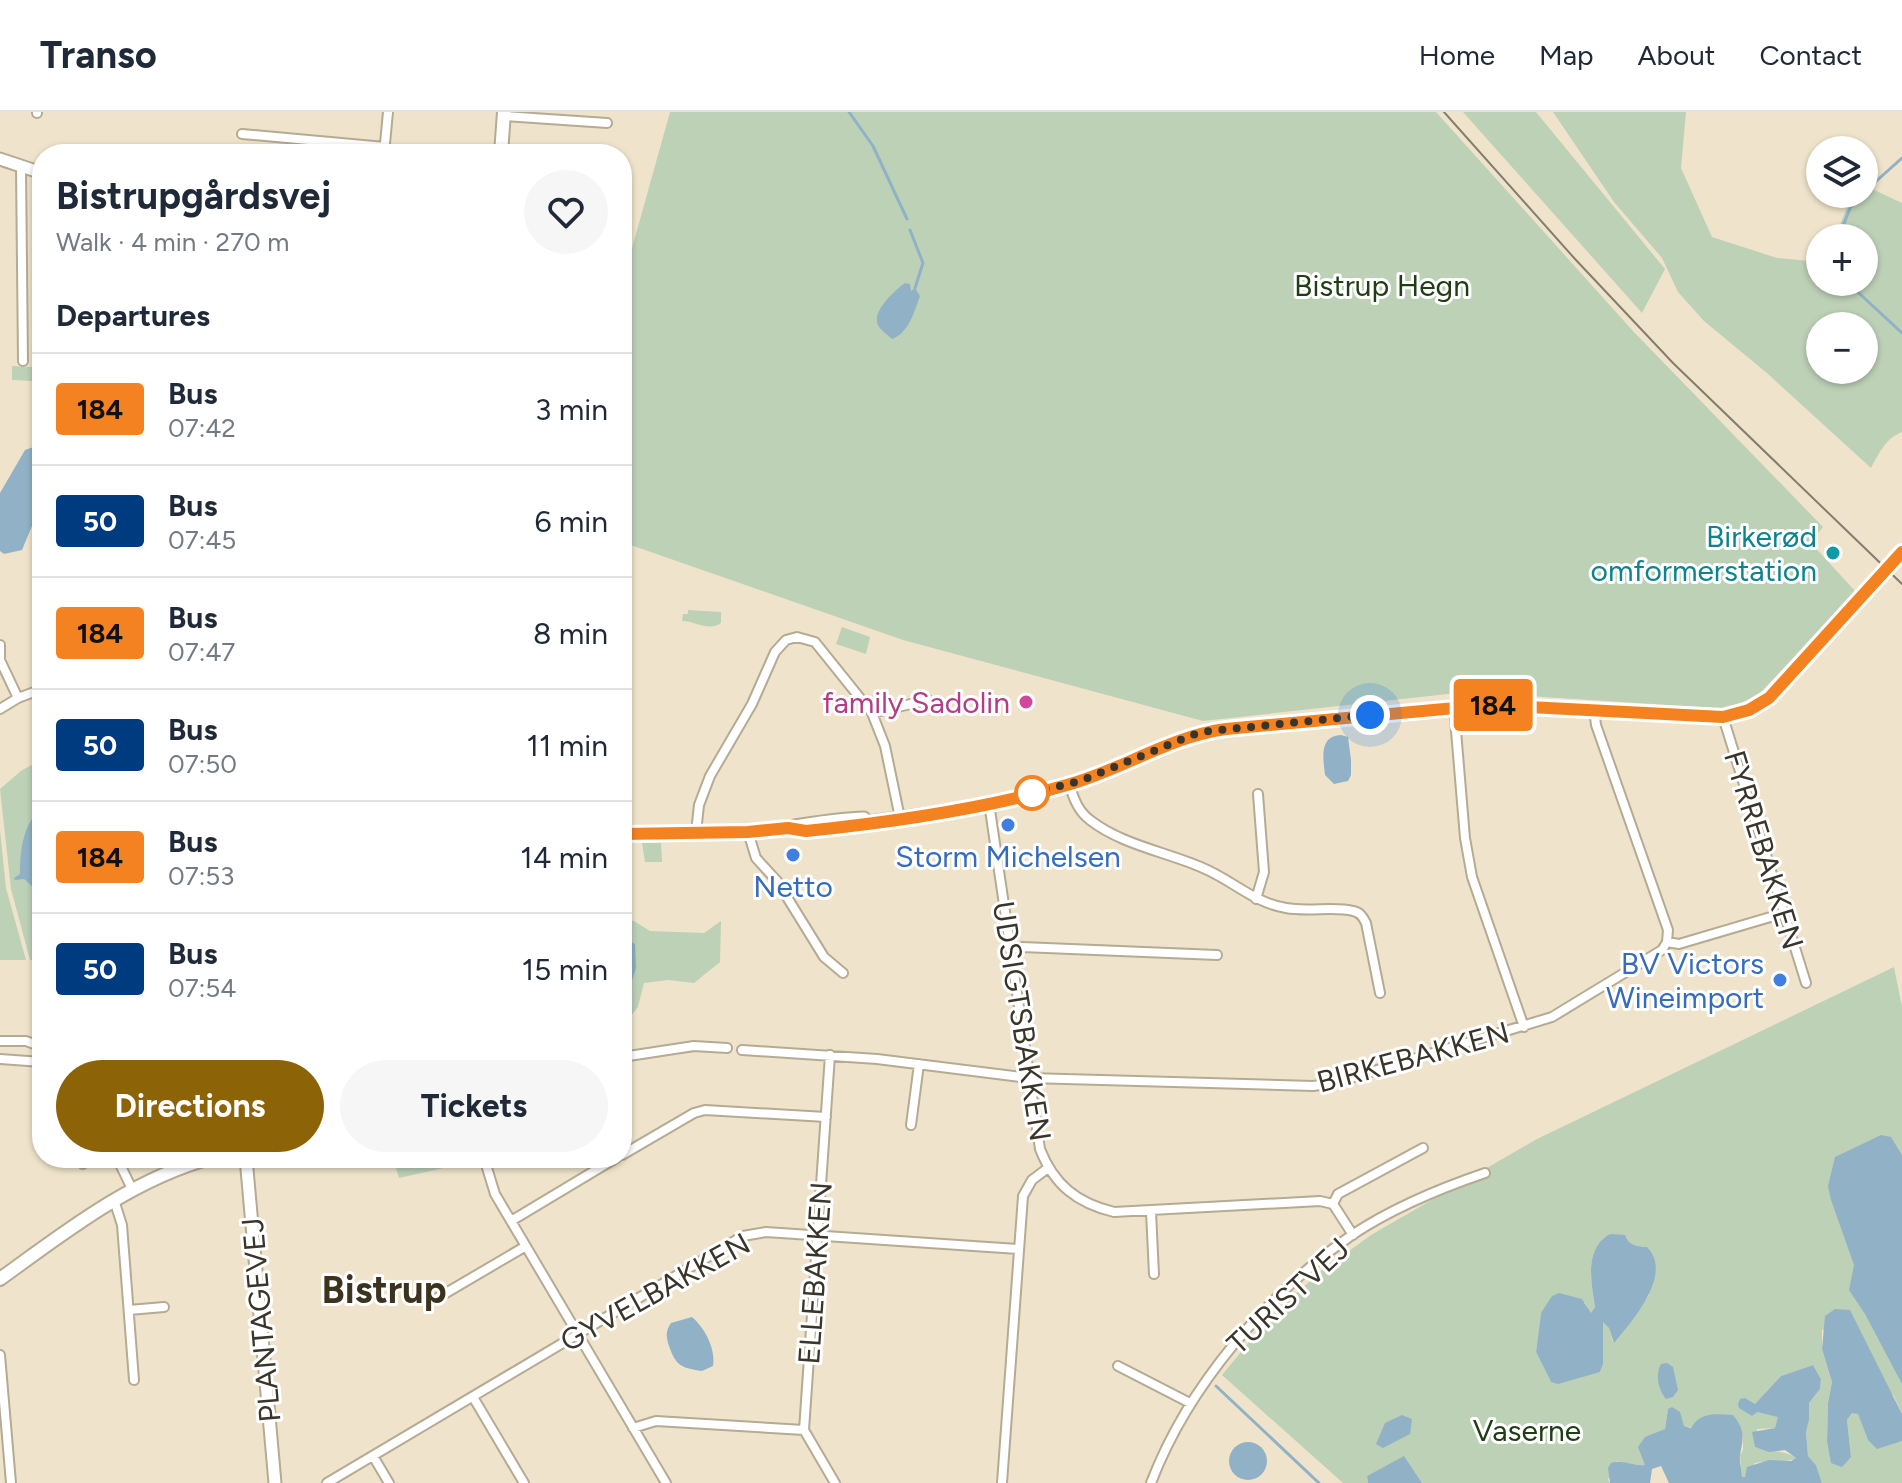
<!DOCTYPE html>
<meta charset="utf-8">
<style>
:root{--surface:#fff;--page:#f6f6f7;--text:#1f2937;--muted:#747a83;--line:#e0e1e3;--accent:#8d6307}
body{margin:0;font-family:Figtree,sans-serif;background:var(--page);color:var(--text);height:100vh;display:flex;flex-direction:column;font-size:30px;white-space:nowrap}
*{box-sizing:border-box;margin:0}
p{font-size:26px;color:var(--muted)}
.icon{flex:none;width:44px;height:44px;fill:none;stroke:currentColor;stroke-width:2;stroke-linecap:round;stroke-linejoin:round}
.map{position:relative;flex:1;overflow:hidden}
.panel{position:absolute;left:32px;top:32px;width:600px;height:1024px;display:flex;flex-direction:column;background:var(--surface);border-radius:32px;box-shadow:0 2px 6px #0004}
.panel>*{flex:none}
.badge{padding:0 16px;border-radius:6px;font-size:28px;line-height:52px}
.controls{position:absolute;left:1806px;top:24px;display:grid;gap:16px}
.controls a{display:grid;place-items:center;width:72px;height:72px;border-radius:50%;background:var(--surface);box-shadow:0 2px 6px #0004;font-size:40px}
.you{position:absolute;width:40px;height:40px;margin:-20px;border:6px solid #fff;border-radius:50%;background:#1a73e8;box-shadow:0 0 0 12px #1a73e833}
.map>.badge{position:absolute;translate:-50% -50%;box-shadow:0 0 0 4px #fff}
h2{padding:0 24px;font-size:30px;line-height:72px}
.round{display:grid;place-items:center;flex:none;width:84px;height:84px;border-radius:42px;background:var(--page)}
.headline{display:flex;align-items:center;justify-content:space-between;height:136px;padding:0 24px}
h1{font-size:38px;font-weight:700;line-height:60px}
.action{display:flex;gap:16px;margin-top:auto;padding:16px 24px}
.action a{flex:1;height:92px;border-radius:48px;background:var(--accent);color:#fff;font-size:32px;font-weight:700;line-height:92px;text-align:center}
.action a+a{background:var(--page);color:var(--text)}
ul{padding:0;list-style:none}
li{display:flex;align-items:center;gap:24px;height:112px;padding:0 24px;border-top:2px solid var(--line)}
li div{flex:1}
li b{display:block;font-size:30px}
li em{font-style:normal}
li .badge{min-width:88px;font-weight:700;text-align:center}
header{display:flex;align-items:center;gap:48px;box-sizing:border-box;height:112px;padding:0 40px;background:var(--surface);border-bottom:2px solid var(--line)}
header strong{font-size:38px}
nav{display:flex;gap:44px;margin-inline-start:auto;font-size:28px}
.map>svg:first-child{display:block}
.green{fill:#bdd1b7;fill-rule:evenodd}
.water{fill:#91b2c6}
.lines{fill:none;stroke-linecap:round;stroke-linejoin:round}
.stream{stroke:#91b2c6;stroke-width:3}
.minor-casing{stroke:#b5aa93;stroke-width:12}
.tertiary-casing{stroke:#b5aa93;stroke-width:15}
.secondary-casing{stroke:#b5aa93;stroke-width:16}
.minor{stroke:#fff;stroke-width:8}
.tertiary{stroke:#fff;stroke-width:11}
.secondary{stroke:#fff;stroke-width:12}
.tram{stroke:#847d6d;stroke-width:2}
.line-casing{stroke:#fff;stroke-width:18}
.line{stroke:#f58220;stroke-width:12}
.walk{stroke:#39352b;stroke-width:8;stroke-dasharray:0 14.4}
.culture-dot{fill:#0f9aa8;stroke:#fff;stroke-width:3}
.hotel-dot{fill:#d1479c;stroke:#fff;stroke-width:3}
.stop-dot{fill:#fff;stroke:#f58220;stroke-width:4}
.shop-dot{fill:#3f7fe0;stroke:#fff;stroke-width:3}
.labels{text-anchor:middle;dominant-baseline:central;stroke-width:6;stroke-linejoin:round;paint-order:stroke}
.park-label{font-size:30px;fill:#203e15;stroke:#fff}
.culture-label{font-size:30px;fill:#0d838f;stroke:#fff;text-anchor:end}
.hotel-label{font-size:30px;fill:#b23c85;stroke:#fff;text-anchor:end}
.street-label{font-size:30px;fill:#39352b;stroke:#fff}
.shop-label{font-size:30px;fill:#366cbe;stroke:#fff}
.district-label{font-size:38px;font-weight:bold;fill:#3c331f;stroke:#fff}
</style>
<header>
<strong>Transo</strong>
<nav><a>Home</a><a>Map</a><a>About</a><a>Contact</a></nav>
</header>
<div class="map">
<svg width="1902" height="1371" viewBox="0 0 1902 1371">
<rect width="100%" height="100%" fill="#efe4cb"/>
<path class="green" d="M670 0H1436L1633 219 1823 415 1810 430 1856 480 1761 580 1731 597 1466 580 1203 609 903 528 622 430V172Z
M1463 0H1536L1665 157 1642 201Z
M1553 0H1686L1681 56 1712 125 1777 146 1820 150V170H1864V126H1835L1847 95 1861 82H1864L1868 75 1902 91V320C1886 326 1879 341 1871 356L1768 262 1704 209 1678 180 1662 146 1614 90ZM1820 214H1864V258H1820Z
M12 254 32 255V269L12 268Z
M688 498 721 500V511C709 520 695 509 682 509L683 502H688Z
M842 515 870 525 866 542 836 532Z
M42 648V848H30L11 777 0 677 22 658Z
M0 718 6 776 26 848H0Z
M642 731H661L662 750H645Z
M622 806 634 809 650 819 704 821 721 809 720 850 694 871 668 868 644 871 638 895 622 915Z
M1894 855 1902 895V1302L1894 1284 1822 1217V1237L1832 1270 1828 1291 1827 1329 1851 1345 1847 1308 1852 1301H1858L1868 1328 1889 1332 1902 1329V1371H1822L1816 1353 1808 1344 1806 1319 1809 1308V1291L1820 1277 1821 1267 1813 1253 1781 1264 1755 1292 1757 1300 1778 1304 1779 1307 1775 1316 1757 1317 1755 1335C1772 1340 1782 1338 1797 1346 1786 1351 1768 1348 1755 1351L1745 1365H1742L1740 1343 1743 1338V1324L1684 1314 1679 1300 1668 1298 1665 1317 1646 1353 1638 1354 1616 1349 1608 1368 1610 1371H1422L1404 1345 1367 1364 1368 1371H1343L1222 1263 1268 1207 1320 1160 1371 1123 1537 1027ZM1610 1122 1635 1134 1646 1135 1649 1183 1613 1230 1609 1216 1603 1209V1252L1600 1260 1551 1270 1536 1240 1541 1201 1585 1190 1590 1202 1595 1196C1591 1170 1584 1136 1610 1122Z
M393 1046H412L431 1053 464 1046 466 1051 399 1066Z"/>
<path class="water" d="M905 171 910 172 911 179 915 176 920 184C914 200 909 221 892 227 888 223 880 218 878 213 871 200 895 178 905 171Z
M42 332V390L22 438 4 442 0 439V381L25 338Z
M1341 623 1348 625 1351 648V663L1348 669 1334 672 1325 663C1323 646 1319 624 1341 623Z
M42 696V783L24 767 15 768 14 766 20 762C20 738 23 711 42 696Z
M622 825 635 832 636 856 622 901Z
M1881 1023 1891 1025 1902 1043V1272L1865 1202 1849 1178 1854 1153 1831 1088 1828 1074 1835 1045Z
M1610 1122 1625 1123C1629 1134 1636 1134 1647 1135 1674 1162 1632 1209 1614 1231L1609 1216 1603 1210V1252L1600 1260 1558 1272 1551 1270 1536 1240 1541 1201 1552 1184 1559 1181 1582 1187 1591 1201 1595 1195C1591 1170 1584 1136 1610 1122Z
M1835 1197 1850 1198 1902 1302V1329L1877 1337 1868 1328 1858 1302 1852 1301 1847 1308 1851 1345 1842 1355 1831 1351 1827 1329 1828 1291 1832 1270 1822 1237 1825 1204Z
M692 1205C704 1215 716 1236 713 1254L702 1259C679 1256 675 1252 668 1231 666 1222 666 1219 671 1211Z
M1667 1251 1673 1255 1678 1278 1673 1285 1666 1287C1658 1277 1655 1263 1661 1252Z
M1813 1253 1821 1267 1820 1277 1809 1291V1308L1806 1320 1808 1344 1816 1353 1822 1371H1669L1661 1354 1652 1357 1650 1371H1610L1608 1356 1611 1351C1622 1347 1634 1355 1645 1353L1638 1335 1645 1325 1665 1317 1668 1297 1672 1295 1680 1300 1684 1314 1691 1316C1700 1300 1716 1302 1733 1303 1746 1319 1743 1326 1740 1343 1739 1350 1742 1358 1742 1365H1745L1747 1355 1769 1348 1791 1349 1796 1346 1785 1338 1769 1340 1755 1335 1752 1320 1775 1316 1778 1305 1757 1300 1752 1304 1739 1296 1738 1292 1740 1287 1745 1286 1755 1292 1781 1264Z
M1402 1303 1412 1307 1410 1322 1383 1336 1376 1332 1385 1311Z
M1229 1349a19 19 0 1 1 38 0a19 19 0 1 1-38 0Z
M1404 1344 1422 1371H1368L1367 1364Z"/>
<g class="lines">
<path class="stream" d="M849 0 873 34 907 107
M1864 80 1902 46
M910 118 923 151 915 176
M1838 126 1851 94 1863 82
M1847 170 1902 221
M1216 1274 1319 1371"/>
<defs>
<path id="minor" d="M37 1V0
M504 4 607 11
M242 22 385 35
M384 42 388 0
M21 55 23 249
M0 533V545
M0 548 18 586
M1454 595 1465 726 1472 765 1524 915
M0 597 18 586 42 577
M1594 597 1596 613 1668 818 1667 830
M872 601 928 588
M1723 605 1806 871
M1069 672C1074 687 1078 699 1090 708 1122 733 1167 740 1203 756 1232 768 1254 791 1286 796 1307 800 1337 794 1353 799 1360 800 1363 805 1366 811L1380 881
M989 691 1040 1037C1054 1073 1077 1091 1114 1100L1320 1089 1333 1092 1353 1123
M696 720 699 693 710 664 752 592 775 540 786 528 797 525 815 530 872 601 885 634 900 706
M748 720 756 746 777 769 824 845 843 861
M1256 787 1264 760 1258 682
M1010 838 1022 835 1217 843
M0 929H26L42 935
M742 938 877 947 1029 966 1313 974 1334 971 1552 905 1662 838 1667 830 1679 832 1784 801
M830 943 804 1318 835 1371
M622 945 694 934 727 936
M0 947 42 950
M911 1013 919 952
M622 1043 694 1001 705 998 826 1005
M82 1046 83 1052
M117 1046 132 1077
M484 1046 495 1082 666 1371
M114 1088 122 1113 134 1268
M1333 1092 1338 1082 1423 1036
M1151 1100 1154 1162
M511 1109 616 1046
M434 1188 526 1134
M129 1198 164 1195
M0 1243 11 1371
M1118 1254 1190 1291
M473 1285 524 1371
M633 1316 656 1309 804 1318
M373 1344 389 1371
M327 1371 743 1124 766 1120 1018 1137
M1002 1371 1023 1084 1032 1068 1048 1056
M1151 1371C1188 1274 1267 1182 1352 1123 1391 1097 1441 1076 1485 1061"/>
<path id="tertiary" d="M0 47 42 61
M788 716C823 721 856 711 891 707 951 699 1027 689 1083 668 1130 650 1176 624 1226 617L1488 593 1723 605 1749 598 1769 586 1902 440
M622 722C665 721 710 723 753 719 791 716 826 707 864 706
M246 1046 275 1371"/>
<path id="secondary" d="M501 42 504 0
M0 1167C65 1120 131 1068 210 1046"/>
</defs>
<use href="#minor" class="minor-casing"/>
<use href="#tertiary" class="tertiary-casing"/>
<use href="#secondary" class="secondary-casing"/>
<use href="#minor" class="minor"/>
<use href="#tertiary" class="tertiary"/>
<use href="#secondary" class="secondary"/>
<path class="tram" d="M1444 0 1575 147 1673 251 1902 472"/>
</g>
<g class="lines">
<defs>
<path id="line" d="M622 722 748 720 788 716 806 719C894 710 992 696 1077 670 1128 654 1173 624 1226 617L1488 593 1723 605 1749 598 1769 586 1902 440"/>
</defs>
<use href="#line" class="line-casing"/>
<use href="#line" class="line"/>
<path class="walk" d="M1032 681 1080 669 1200 620 1370 603"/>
</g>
<circle class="culture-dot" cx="1833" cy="441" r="8"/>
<circle class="hotel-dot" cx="1026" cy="590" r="8"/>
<circle class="stop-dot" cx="1032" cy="681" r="16"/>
<g class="shop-dot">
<circle cx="1008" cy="713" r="8"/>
<circle cx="793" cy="743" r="8"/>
<circle cx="1780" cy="868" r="8"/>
</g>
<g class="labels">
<g class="park-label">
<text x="1382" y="173">Bistrup Hegn</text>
<text x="1527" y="1318">Vaserne</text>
</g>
<g class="culture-label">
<text x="1817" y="424">Birkerød<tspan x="1817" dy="34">omformerstation</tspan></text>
</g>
<g class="hotel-label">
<text x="1010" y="590">family Sadolin</text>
</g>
<g class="street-label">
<text transform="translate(1764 738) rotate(73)">FYRREBAKKEN</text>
<text transform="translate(1022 909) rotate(81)">UDSIGTSBAKKEN</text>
<text transform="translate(1413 945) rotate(-15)">BIRKEBAKKEN</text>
<text transform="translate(815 1161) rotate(-86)">ELLEBAKKEN</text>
<text transform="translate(655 1180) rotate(-29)">GYVELBAKKEN</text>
<text transform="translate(1288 1184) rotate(-43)">TURISTVEJ</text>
<text transform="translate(261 1208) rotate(-95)">PLANTAGEVEJ</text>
</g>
<g class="shop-label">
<text x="1008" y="744">Storm Michelsen</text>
<text x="793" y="774">Netto</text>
<text x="1764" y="851" text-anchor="end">BV Victors<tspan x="1764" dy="34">Wineimport</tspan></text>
</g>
<g class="district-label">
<text x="384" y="1178">Bistrup</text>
</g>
</g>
</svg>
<div class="controls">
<a><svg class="icon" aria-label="layers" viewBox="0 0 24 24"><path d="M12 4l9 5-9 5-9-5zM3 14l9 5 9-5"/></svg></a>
<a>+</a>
<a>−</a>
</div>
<div class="you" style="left:1370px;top:603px"></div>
<b class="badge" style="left:1493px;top:593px;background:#f58220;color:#111">184</b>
<section class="panel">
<div class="headline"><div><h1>Bistrupgårdsvej</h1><p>Walk · 4 min · 270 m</p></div><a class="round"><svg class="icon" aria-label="heart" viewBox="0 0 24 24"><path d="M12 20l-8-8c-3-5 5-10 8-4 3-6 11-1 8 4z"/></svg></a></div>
<h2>Departures</h2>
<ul>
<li><span class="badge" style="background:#f58220;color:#111">184</span><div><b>Bus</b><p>07:42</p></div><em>3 min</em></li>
<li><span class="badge" style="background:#003b80;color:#fff">50</span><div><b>Bus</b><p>07:45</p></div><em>6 min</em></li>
<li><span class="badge" style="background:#f58220;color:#111">184</span><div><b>Bus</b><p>07:47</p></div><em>8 min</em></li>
<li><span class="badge" style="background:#003b80;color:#fff">50</span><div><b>Bus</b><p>07:50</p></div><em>11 min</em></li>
<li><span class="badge" style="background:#f58220;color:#111">184</span><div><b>Bus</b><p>07:53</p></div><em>14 min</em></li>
<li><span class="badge" style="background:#003b80;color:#fff">50</span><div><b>Bus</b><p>07:54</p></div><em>15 min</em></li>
</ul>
<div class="action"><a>Directions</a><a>Tickets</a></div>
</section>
</div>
